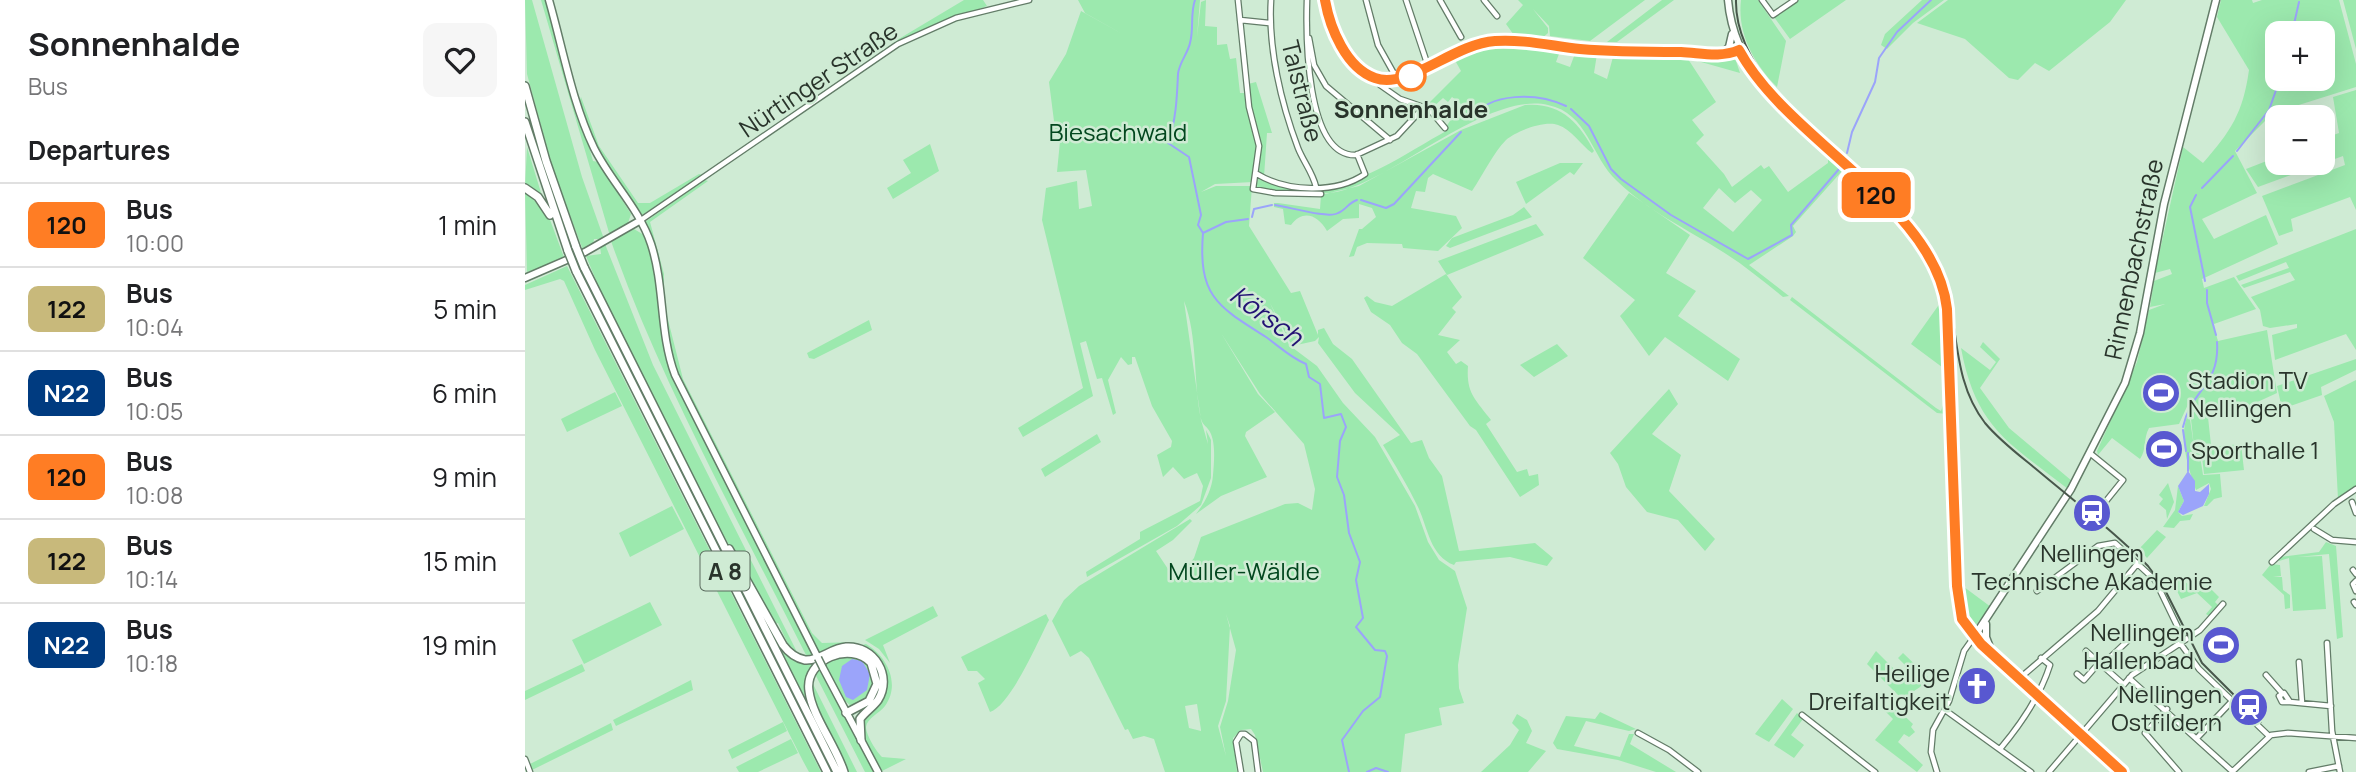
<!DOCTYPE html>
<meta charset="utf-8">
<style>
:root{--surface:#fff;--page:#f6f6f6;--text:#202124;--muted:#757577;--line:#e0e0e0}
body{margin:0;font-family:Manrope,sans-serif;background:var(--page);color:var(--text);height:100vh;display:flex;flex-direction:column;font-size:26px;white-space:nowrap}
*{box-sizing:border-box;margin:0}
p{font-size:23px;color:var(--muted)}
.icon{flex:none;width:38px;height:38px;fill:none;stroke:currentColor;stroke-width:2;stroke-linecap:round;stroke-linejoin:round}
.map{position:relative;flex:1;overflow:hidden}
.panel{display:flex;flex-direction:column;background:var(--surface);width:525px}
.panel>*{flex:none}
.badge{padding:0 14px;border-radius:10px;font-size:24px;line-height:46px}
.tools{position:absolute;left:1740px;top:21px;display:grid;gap:14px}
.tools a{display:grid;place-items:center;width:70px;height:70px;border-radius:14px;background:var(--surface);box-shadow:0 7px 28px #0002;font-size:35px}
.map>.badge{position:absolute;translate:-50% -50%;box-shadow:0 0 0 4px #fff}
h2{padding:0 28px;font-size:26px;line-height:63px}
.round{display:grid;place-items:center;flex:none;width:74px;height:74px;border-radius:14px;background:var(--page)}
.overview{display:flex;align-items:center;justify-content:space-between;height:119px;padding:0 28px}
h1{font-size:33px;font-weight:700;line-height:52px}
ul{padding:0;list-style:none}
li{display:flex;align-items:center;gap:21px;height:84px;padding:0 28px;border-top:2px solid var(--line)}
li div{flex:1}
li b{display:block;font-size:26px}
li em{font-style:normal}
li .badge{min-width:77px;font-weight:700;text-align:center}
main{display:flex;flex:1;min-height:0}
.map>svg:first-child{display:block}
.green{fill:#9ce9ae;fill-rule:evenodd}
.water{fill:#9ba4fa}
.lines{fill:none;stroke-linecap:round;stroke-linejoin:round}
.stream{stroke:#9ba4fa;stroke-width:2}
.minor-casing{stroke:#637c68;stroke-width:7}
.major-casing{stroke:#637c68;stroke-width:9}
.highway-casing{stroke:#637c68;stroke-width:10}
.minor{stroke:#fff;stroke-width:4.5}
.major{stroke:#fff;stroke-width:6}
.highway{stroke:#fff;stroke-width:7}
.tram{stroke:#48574b;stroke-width:2}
.major-bridge-casing{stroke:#637c68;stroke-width:9;stroke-linecap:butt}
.highway-bridge-casing{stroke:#637c68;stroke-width:10;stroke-linecap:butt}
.major-bridge{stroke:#fff;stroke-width:6}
.highway-bridge{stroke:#fff;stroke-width:7}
.line-casing{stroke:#fff;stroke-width:16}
.line{stroke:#ff7d24;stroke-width:10}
.stop-dot{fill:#fff;stroke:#ff7d24;stroke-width:3.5}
.labels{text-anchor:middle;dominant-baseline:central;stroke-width:5;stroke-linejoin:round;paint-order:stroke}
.shield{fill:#cfebd4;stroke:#5b6b5e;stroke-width:2}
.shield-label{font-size:23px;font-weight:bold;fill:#29342b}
.street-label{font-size:24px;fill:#29342b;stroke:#cfebd4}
.stop-label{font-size:24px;font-weight:bold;fill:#29342b;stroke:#cfebd4}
.park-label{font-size:24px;fill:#02471e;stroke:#cfebd4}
.poi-label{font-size:24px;fill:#29342b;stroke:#cfebd4;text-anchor:end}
.water-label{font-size:26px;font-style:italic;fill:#221174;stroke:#cfebd4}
</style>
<main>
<section class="panel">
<div class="overview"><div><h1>Sonnenhalde</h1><p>Bus</p></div><a class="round"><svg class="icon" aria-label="heart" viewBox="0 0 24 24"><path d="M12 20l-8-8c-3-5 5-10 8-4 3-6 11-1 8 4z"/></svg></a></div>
<h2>Departures</h2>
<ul>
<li><span class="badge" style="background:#ff7d24;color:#111">120</span><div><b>Bus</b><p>10:00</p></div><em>1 min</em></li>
<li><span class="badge" style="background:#c8b97b;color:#111">122</span><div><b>Bus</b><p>10:04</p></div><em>5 min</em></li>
<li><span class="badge" style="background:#003b80;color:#fff">N22</span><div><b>Bus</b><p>10:05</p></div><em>6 min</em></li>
<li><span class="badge" style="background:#ff7d24;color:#111">120</span><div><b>Bus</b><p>10:08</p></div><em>9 min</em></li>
<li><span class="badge" style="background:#c8b97b;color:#111">122</span><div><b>Bus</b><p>10:14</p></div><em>15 min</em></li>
<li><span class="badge" style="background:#003b80;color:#fff">N22</span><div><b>Bus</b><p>10:18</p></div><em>19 min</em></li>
</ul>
</section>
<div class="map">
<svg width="1831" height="772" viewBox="0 0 1831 772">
<rect width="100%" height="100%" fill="#cfebd4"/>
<path class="green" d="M0 0H7L57 177 79 239H69L68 245 58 250 29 174 2 74Z
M16 0H22L68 161 73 162 106 214 103 223 85 236Z
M439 0H458L462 6 367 43Z
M553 0H675L672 37 676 2 681 0 680 26 692 27V45L702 44 705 59 711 58 715 93H721L732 141 728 182 690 184 676 192 691 186H727L724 226 766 293 775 291 793 335V330L799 328 808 344 827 359 886 443 897 440 904 458 917 476 934 551 1010 543 1028 558 1022 566 985 557 931 562 929 565C905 556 903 528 893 507 883 486 870 465 858 445L875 435 830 393 793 343 794 337 790 341 767 346 745 303 764 345 792 366 818 403 850 437 890 506 903 542 914 560 930 571 942 608 933 665 934 688 939 703 914 708 917 725 880 734 876 772H738L730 735 726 729 716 730 708 738 712 772H640L629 739 619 736 608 739 603 729 600 730 564 658 556 651 545 657 527 621 539 600 554 586 665 519 667 521 648 540 631 551 651 581 669 558 676 537 760 504 773 503 787 510 790 489 779 444 735 394 696 333 733 394 750 412 721 432 720 436 742 477 696 496 671 514C680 502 687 490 688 475 689 463 691 443 685 432 682 426 678 426 676 419 668 381 673 337 659 301L676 420 683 444 681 430 686 440V478L676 505 652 526 562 577 561 572 615 539V532L675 501 678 486 672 473 659 479 648 467 638 477 632 455 646 447 647 441 627 406 610 357H607V364L603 365 596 357 583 380 591 413 588 415 577 378 572 379 561 341 555 343 568 396 498 437 493 428 558 388 517 220 521 188 552 181 554 209 567 206 561 170 532 172 535 141 530 129 524 82 541 54 556 11 601 36 560 13ZM701 614 711 650 703 701 695 727 701 756 693 726 701 701 705 626ZM672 704 676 730V731L664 728 660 706Z
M993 0H1120L1065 41 1025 36 1024 26 1008 9 1023 28V33L1015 40 991 38 981 24 998 5Z
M1137 0H1149L1092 42H1082Z
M1216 0H1233L1261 41 1252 87C1229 64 1212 33 1216 0Z
M1273 0H1321L1265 39 1249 17Z
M1397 0H1419L1388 23 1362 49 1356 45 1360 34Z
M1423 0H1601L1585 22 1524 71 1510 63 1493 80 1484 78 1440 39 1392 23Z
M1696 0H1727L1728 3 1737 0H1814L1831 64V87L1748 113 1710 151 1732 193 1677 219 1689 239 1741 215 1753 244 1677 279 1679 288 1709 277 1731 309 1689 324 1687 321 1693 341 1742 330 1752 393 1715 410 1714 406 1682 408 1686 445 1669 447 1674 449 1678 475 1695 474 1697 497 1689 499 1682 506H1679L1686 489 1684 483 1671 490C1664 470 1652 436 1664 412L1669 447 1665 410 1671 409H1664L1665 400 1654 424 1624 428C1618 439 1622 449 1615 459L1587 438 1573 455 1572 451 1612 362 1624 310 1640 304 1625 307 1629 281 1647 274 1645 269 1630 273 1658 147 1678 163C1706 131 1718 113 1724 70L1692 17ZM1752 33H1797V79H1752Z
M1818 0H1831V49Z
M970 43 1031 48 1035 51 1031 62 1045 67 1051 51 1082 53 1072 54 1069 73 1082 79 1088 57 1163 59 1191 102 1167 120 1179 135 1171 143 1199 174 1207 187 1236 165 1239 169 1244 166 1263 192 1303 163V158L1317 171 1268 226 1271 232 1268 236 1224 265 1264 296 1258 297C1238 281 1219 265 1198 252 1162 229 1123 211 1092 181 1066 157 1063 113 1023 105 964 92 876 174 819 190 804 195 787 193 772 193 759 193 741 195 730 187L734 177C803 212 868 160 923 130L921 127 936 104 927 97 923 102 918 98 906 109 902 105 936 71 927 55 933 53 935 56 947 52 943 48ZM1194 188 1210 203 1226 190 1237 200 1208 232 1178 208Z
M1169 54 1209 55 1215 73 1169 60Z
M731 82 747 133H742L739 177 734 172C736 140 727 112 723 84Z
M1831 90V210L1825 197 1766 219 1768 231 1754 236 1737 196 1820 165 1818 156 1733 187 1721 169 1752 157V163H1797V139L1814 133 1808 97Z
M56 97 74 146 113 203H125L174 174 178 175 117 215C102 193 46 121 56 97Z
M1000 105C1035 102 1054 122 1069 151L1067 153C1056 145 1046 129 1033 125 1020 120 991 131 981 140 968 153 958 175 947 191L908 174 903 178 900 192 891 191 886 208 931 216 937 228 913 251 878 248 877 244 842 243 832 247 829 256 824 257 834 229H837L851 217 847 208 834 204V218L818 219 802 231C793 215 778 209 766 225L760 224 758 209 749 207V203H753L795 209 796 195 834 186 936 130Z
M405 144 414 171 368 199 362 188 386 173 378 160Z
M2 147 17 196V197L0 187Z
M1035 163H1058L1049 175 1045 172 1001 204 991 182Z
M180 180 183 181 125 222 139 274V301L133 258 120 222Z
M0 190 24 217 40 260 2 272Z
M1104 193 1165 235 1141 273 1171 291 1153 316 1215 359 1203 381 1140 337 1124 356 1095 316 1110 300 1058 258Z
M999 207 1007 217 925 248 921 246 927 238 988 215Z
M1011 224 1019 235 922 275 913 261Z
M109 229 119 235C136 279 132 327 147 373L287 655H281C213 520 136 383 86 241Z
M1831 229V350L1821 334 1750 360 1747 335 1772 328V324L1745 328 1738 326 1735 310 1726 297 1770 280 1765 272 1719 288 1716 285 1764 268 1761 262 1714 281 1711 276Z
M80 244 128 365 272 652 263 644 253 623 250 624 196 531 75 290 61 256 76 254 75 246Z
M42 266 296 772H284L278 761 70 350 39 281 35 279 0 290V285Z
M921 274 937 297 927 308 931 312 913 335 935 340 922 352 931 364 936 361 943 366C941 393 950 399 966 420L961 424 992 472 1002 469 1004 476 1013 474 1014 485 995 497 951 430 945 426 892 354 877 343 865 325 846 312 839 298 842 296 850 302 867 306Z
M1267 297 1411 408 1416 411 1418 405 1423 404V414L1412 413 1265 300Z
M1418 299 1421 370 1386 344Z
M139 304 158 379 287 633 297 643 332 642 314 644 295 653 290 645 156 383 148 361Z
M344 320 347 330 289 359 284 358 282 353Z
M1458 342 1475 359 1455 388 1484 428 1547 481 1543 489C1483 442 1451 428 1436 348L1465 370 1471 362 1455 347Z
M1032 344 1043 356 1009 377 995 365Z
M1831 359V370L1796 387 1797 395 1757 409 1752 386Z
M1831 380V488L1813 499 1809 422 1799 396Z
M1144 389 1153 404 1127 434 1156 455 1144 491 1190 539 1180 551 1153 520 1122 512 1101 487 1093 464 1085 453Z
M90 392 97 406 42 432 36 419Z
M572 434 576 442 520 477 516 469Z
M1716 444 1719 470 1679 474 1676 448Z
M1643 483 1649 502 1642 519 1641 510 1634 504 1638 499 1634 495Z
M1653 486 1659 501 1653 512 1657 516 1668 514 1665 520 1655 521 1649 528 1638 527 1650 510Z
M147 506 159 529 105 557 94 533Z
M1632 530 1641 537 1622 558 1614 549Z
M1801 542 1811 546 1818 637 1812 639 1804 554 1772 557 1797 556 1801 609 1768 611 1764 558 1754 561V557L1794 552Z
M1746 564 1755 565 1756 576 1748 577H1757L1758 590 1765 595V608L1760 609 1759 595 1737 575Z
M1654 577 1673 592 1684 587 1694 597 1690 602 1693 605 1684 616 1681 614 1687 607 1672 593 1656 599 1648 583Z
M1435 584 1466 607 1449 627 1439 616Z
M224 588C241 605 245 641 266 656 293 676 326 627 351 662 356 670 357 679 355 688 353 698 347 704 339 709 343 703 351 697 354 688 364 648 315 644 292 665 260 694 311 733 312 762Z
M125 602 137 625 59 664 47 640Z
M408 606 413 616 358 645 365 663 354 649 340 640Z
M521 614 524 620C513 641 486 705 465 712L453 683 460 679 452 671H443L436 657Z
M341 644C362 656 376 684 360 706 355 713 342 718 341 727 341 735 351 751 357 757L381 759 357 771 337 734 335 722 351 707 360 676 334 646Z
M1351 651 1379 679 1387 672 1373 658 1378 653 1403 677 1395 687 1377 699 1342 664Z
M322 654 344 662C350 684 349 697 327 707L318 699 300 663Z
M57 664 60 671 0 700V691Z
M293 667 349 772H340L289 672Z
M166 680 168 690 91 726 88 720Z
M286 680 332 772H321L288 698Z
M1257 699 1268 709 1244 742 1230 734Z
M1367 704 1388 724 1386 727 1390 732 1384 737 1379 734 1373 742 1398 765 1392 772 1350 740 1368 719 1360 711Z
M1075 712 1111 729 1104 731 1061 721 1049 746 1095 757 1104 734H1109L1105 744 1151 772H1131L1093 760 1032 749 1028 743 1041 716 1070 719Z
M1272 713 1278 719 1266 735 1279 745 1269 758 1249 745Z
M992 714 1002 720 1007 731 1001 743 1021 751 1003 772H956L985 745 994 730 987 723Z
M258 722 262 731 207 759 203 750Z
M86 723 88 730 7 770 5 764Z
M266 739 273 753 233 772H214L211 767Z"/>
<path class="water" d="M1663 471 1670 481V491L1675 492 1684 484V494L1678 506 1658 515 1653 512 1659 501 1653 486Z
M327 659 337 661 345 674 342 690 328 700 321 697 314 680 317 666Z"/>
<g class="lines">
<path class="stream" d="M670 0C665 14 669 29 665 43 663 53 654 63 653 74 652 97 651 121 643 143L664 157 676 215 673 225 678 233C673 296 692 306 741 337 755 347 766 358 781 364L784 377 795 384 799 418 816 414 821 427 815 441 812 477 819 495 824 533 835 562 831 580 838 618 831 627 850 650 860 651 862 656 855 697 838 711 817 740 824 772
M1767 33 1774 2
M1046 109 1064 126 1086 169 1096 179 1146 215 1223 259 1267 235 1266 225 1314 169
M946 119C965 91 1013 93 1041 106
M1712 151 1744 110 1755 79
M1322 153 1327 132 1350 82 1354 58 1372 32 1406 0
M1677 188 1708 156
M1671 195 1665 207 1680 281
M836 200 861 208 869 204 936 132
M750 205C765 207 803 219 813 213 821 210 823 203 832 200
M727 217 729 209 747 205
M678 233 701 222 723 219
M1682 290V303L1691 335
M1658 427C1666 389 1695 386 1692 342
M1658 430 1661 451
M1663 453V471
M842 772 851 768 863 772"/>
<defs>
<path id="minor" d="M713 0 724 107 734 146 728 189 750 193 796 194
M746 0C743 48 756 103 773 148 778 161 788 173 791 187
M782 0C781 32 780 157 831 155L872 136 899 107
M841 0 853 45 872 79
M881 0 903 66
M915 0 936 37
M959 0 972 16
M1237 0 1248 15 1270 0
M715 20 744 23
M784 38 789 65 801 86 865 140
M854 79 855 85 875 99 904 109 920 128
M732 174C762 192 811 194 840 174L832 154
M116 220 373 44 431 18 504 0
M1566 454 1598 480 1573 511
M1827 502 1831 513
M1789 529 1807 540 1831 542
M1747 562 1809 504 1831 489
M1828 570 1831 574
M1831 581 1828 584 1831 591
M1512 591 1573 546 1590 543 1630 580 1659 640
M1829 602 1831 605
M1655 643 1674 669 1744 736
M1802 643 1807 731 1815 772
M1561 651 1598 684
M1774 662 1777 703
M1576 666 1612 632
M1552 674 1559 680 1573 664
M1741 675 1757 693
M1495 678 1573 611 1613 563
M1604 678 1708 772
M1765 702H1757L1754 696 1759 693 1765 702 1806 706
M1642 709 1620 733 1654 772
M1420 710 1506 772
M1277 715 1350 772
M1113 733 1144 750 1173 772
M1672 738 1709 699
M1475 749C1496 724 1515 697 1525 665L1516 658
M0 759 5 772
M716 772 711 742 716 734H720L729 741 733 772
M1412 772 1406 752 1408 730 1424 701 1439 651 1449 637
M1524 772 1607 675 1675 630 1698 604
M1707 772 1746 735 1763 733 1831 738
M1784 772 1814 766"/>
<path id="major" d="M24 0C38 49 47 102 69 148 86 182 114 208 126 244 140 287 134 332 150 375L293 658
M800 0 808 29 826 58 844 75 862 81 884 77 939 47 970 41 1069 50 1192 55 1214 49
M1203 0C1214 136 1407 180 1422 309L1432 585 1437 619 1456 644 1597 772
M1197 54 1204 47 1207 34
M0 278 60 252 116 220
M1461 624V637L1466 650
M1449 637 1546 489 1600 383 1615 333 1639 204 1691 0
M298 668 353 772"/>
<path id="highway" d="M0 86 21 161 51 247
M0 122 43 251
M0 188 13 197 25 215
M59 267 312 772
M51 271 302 772
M204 549 258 645C264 653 270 658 280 660 295 661 306 648 321 647 349 645 368 676 353 700 348 707 340 712 335 719L336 740
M319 772C311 746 287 716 284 691 279 659 326 641 346 663L352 684 344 701 321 713"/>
</defs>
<use href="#minor" class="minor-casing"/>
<use href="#major" class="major-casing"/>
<use href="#highway" class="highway-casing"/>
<use href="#minor" class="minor"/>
<use href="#major" class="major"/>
<use href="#highway" class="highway"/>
<path class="tram" d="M1211 0C1209 92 1346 172 1399 240 1442 294 1417 368 1460 423 1475 441 1494 455 1511 469 1549 501 1589 531 1623 566L1638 586 1677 663 1736 722"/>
<defs>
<path id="major-bridge" d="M293 658 298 668"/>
<path id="highway-bridge" d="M51 247 59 267
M43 251 51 271"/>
</defs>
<use href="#major-bridge" class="major-bridge-casing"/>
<use href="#highway-bridge" class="highway-bridge-casing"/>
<use href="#major-bridge" class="major-bridge"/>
<use href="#highway-bridge" class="highway-bridge"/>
</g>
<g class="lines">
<defs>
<path id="line" d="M800 0C805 28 821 68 850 78 883 90 928 44 970 41 998 39 1027 46 1055 49 1089 52 1122 52 1156 52 1177 53 1195 58 1214 50 1263 141 1411 206 1422 309L1432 586 1437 619 1456 644 1597 772"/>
</defs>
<use href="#line" class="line-casing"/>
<use href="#line" class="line"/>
</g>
<defs>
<symbol id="stadium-disc" viewBox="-11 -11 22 22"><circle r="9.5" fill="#5858d0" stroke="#cfebd4"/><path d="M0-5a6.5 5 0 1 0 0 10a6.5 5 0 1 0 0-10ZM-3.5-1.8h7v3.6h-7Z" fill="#fff"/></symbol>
<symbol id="station-disc" viewBox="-11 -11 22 22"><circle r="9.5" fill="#5858d0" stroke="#cfebd4"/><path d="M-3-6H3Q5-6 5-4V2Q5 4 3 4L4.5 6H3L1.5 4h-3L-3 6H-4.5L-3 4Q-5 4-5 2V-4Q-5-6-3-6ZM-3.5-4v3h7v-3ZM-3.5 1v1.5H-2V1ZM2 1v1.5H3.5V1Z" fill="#fff"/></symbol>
<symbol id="church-disc" viewBox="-11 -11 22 22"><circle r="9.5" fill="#5858d0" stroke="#cfebd4"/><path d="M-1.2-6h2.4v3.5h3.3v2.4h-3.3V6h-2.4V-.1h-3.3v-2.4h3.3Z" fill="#fff"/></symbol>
</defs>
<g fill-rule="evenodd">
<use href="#stadium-disc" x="1614" y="371" width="44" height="44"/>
<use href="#stadium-disc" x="1617" y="427" width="44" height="44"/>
<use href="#station-disc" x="1545" y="491" width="44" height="44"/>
<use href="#stadium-disc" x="1674" y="623" width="44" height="44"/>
<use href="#church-disc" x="1430" y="664" width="44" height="44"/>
<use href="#station-disc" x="1702" y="685" width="44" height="44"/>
</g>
<circle class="stop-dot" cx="886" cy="76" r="14"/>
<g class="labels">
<rect class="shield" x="175.5" y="551.5" width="49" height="39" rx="5"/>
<g class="shield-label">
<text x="200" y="571">A 8</text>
</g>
<g class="street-label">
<text transform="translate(293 79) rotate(-34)">Nürtinger Straße</text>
<text transform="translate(778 91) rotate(76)">Talstraße</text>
<text transform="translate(1608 259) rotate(-78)">Rinnenbachstraße</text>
</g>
<g class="stop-label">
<text x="886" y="108">Sonnenhalde</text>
</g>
<g class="park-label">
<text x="593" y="131">Biesachwald</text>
<text x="719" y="570">Müller-Wäldle</text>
</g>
<g class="poi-label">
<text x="1663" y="379" text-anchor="start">Stadion TV<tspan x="1663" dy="28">Nellingen</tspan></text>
<text x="1666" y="449" text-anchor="start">Sporthalle 1</text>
<text x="1567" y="552" text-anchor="middle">Nellingen<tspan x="1567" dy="28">Technische Akademie</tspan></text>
<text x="1669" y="631">Nellingen<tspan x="1669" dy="28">Hallenbad</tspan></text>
<text x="1425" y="672">Heilige<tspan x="1425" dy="28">Dreifaltigkeit</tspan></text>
<text x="1697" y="693">Nellingen<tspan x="1697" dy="28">Ostfildern</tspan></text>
</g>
<g class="water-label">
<text transform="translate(742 315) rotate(36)">Körsch</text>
</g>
</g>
</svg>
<div class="tools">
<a>+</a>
<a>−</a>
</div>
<b class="badge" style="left:1351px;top:195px;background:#ff7d24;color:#111">120</b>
</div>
</main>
